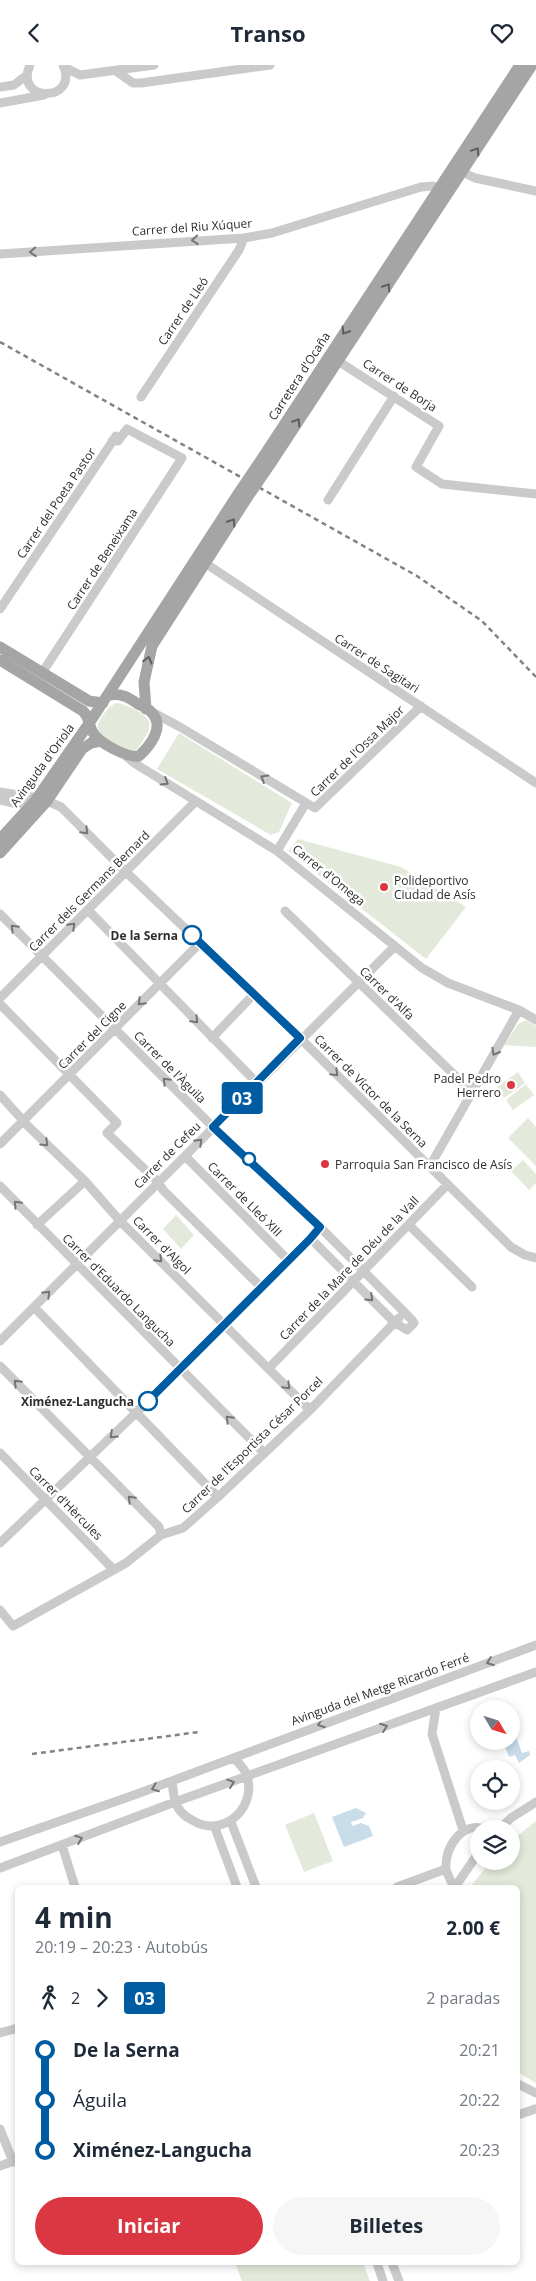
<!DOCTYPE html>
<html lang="es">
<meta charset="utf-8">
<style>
:root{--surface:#fff;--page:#f6f6f7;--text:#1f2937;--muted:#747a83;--accent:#db3742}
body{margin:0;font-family:"Open Sans",sans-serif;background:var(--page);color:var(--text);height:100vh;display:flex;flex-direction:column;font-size:19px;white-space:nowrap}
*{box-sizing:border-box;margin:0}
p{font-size:16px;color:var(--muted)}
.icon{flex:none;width:28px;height:28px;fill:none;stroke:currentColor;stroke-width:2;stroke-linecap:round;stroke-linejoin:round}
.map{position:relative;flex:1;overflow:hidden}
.panel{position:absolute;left:15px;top:1820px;width:505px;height:380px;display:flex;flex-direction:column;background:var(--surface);border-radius:8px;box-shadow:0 2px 8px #0003}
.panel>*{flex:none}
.badge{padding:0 10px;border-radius:4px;font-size:18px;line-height:32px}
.needle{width:32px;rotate:128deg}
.fabs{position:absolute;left:470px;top:1635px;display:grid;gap:10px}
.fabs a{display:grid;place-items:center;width:50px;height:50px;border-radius:50%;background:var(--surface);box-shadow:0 2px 8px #0003;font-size:25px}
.map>.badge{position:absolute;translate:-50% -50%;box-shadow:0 0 0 2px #fff}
.legs{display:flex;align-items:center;gap:8px;height:55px;padding:0 20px;font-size:16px}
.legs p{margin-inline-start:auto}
.head{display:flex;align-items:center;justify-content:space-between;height:85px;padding:0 20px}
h1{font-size:28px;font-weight:700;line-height:38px}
.cta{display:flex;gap:10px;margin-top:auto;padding:10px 20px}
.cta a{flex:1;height:58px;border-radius:30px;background:var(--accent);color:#fff;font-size:20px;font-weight:700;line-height:58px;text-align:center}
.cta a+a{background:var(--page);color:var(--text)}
ul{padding:0 20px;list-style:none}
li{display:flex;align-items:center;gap:18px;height:50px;font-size:19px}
li i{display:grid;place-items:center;width:8px;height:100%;margin:0 6px;background:currentColor}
li i::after{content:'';width:12px;height:12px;margin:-6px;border:4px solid;border-radius:50%;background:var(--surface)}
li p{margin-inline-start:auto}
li:first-child i{background:linear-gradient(#0000 50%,currentColor 0)}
li:last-child i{background:linear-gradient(currentColor 50%,#0000 0)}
header{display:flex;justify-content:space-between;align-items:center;height:65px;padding:0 20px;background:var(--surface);font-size:22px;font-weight:700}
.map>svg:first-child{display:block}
.green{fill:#e3eadb}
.water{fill:#c8dce9}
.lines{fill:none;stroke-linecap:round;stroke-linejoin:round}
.minor{stroke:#cacaca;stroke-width:9}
.major{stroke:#a5a5a5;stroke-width:11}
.rail{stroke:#828282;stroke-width:2.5;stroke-dasharray:5 4;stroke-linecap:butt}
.major-bridge{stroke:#a5a5a5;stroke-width:11}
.oneway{stroke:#5d5d5d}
.oneway2{stroke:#747474}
.line-1-casing{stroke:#fff;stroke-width:11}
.line-1{stroke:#005ca2;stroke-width:8}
.poi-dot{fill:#db3742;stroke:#fff;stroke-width:2}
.stop-1-dot{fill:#fff;stroke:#005ca2;stroke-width:2.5}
.labels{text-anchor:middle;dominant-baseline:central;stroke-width:5;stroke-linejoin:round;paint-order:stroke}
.street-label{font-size:12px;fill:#2d2d2d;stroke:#fff}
.poi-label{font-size:12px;fill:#2d2d2d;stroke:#fff;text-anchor:start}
.stop-label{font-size:12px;font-weight:bold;fill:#2d2d2d;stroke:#fff;text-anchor:end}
</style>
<header><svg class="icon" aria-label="back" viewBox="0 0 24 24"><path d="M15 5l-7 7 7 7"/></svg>Transo<svg class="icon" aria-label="heart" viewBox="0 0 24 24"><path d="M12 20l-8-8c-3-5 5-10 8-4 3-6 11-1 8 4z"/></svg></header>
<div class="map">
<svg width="536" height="2216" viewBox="0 0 536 2216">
<rect width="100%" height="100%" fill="#fff"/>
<path class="green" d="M117 638C125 639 146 648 149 657 151 664 147 669 143 675 141 678 139 682 137 684 129 689 100 672 98 664 97 659 100 655 103 650 108 644 110 640 117 638Z
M179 668 292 738 279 767 271 770 157 704Z
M298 774 401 802 466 842 426 894 288 786Z
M526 955 536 961V982L504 980 518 959Z
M518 1007 525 1018 504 1033 496 1023Z
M526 1019 534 1030 513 1045 506 1035Z
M528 1053 536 1062V1101L508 1073Z
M523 1095 536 1109V1118L529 1125 511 1106Z
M176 1150 194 1170 181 1184 163 1164Z
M314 1748 333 1796 304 1807 285 1760Z
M536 1756V2018L518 2007V1822H470L491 1796H511V1776Z
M235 2198H363L370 2216H242Z"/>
<path class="water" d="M515 1669 522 1688 529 1686 530 1690 519 1698 515 1690 509 1692 503 1676H511V1670Z
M356 1743 366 1748 363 1753 351 1757 352 1761 361 1758 369 1761 373 1771 344 1782 332 1752Z"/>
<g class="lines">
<path class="minor" d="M30 0C13 38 80 38 63 0
M64 2 80 10 154 0
M116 6 133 18H141L270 0
M0 22 14 20 27 10
M0 38 44 30
M462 107 475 113 536 126
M0 189 244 173 272 168 421 122 433 121 438 125
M332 297 338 296 439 361 416 402 442 419 536 429
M141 332 239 185 244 173
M328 435 394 331
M205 498 536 718
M0 544 116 371
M42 608 182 393 127 364 118 376H112
M152 647 180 662 315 743 421 641
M125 690 134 698 277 786 422 903 448 918 519 945 536 955
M0 727 32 732
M0 735 17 739 47 736 61 742 126 807 300 973 511 1182 525 1190 536 1193
M277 786 306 738
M88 845 257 1018
M285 846 472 1027
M0 849 213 1062 320 1162 412 1255 414 1258 407 1265 394 1257 311 1174
M0 933 196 736
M0 939 117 1058 107 1068 158 1117 163 1125 261 1222
M212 973 254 929
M0 1030 29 1062 85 1116 120 1156 310 1345
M0 1079 200 878
M185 1091 288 1195
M430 1101 519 945
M0 1121 264 1388
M37 1160 85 1116
M409 1160 472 1222
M34 1242 218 1432
M0 1276 395 881
M0 1301 159 1462 161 1470
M269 1303 447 1120
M0 1388 114 1505
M0 1478 137 1347 311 1174 320 1162
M0 1545 13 1561 126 1498 161 1470 183 1463 218 1432 310 1345 399 1253
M436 1643 432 1669 463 1765
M172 1716C173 1722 173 1729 175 1735 177 1744 184 1751 192 1755 222 1774 257 1744 247 1711 245 1704 239 1698 234 1693
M231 1757 256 1822
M215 1763 237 1822
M499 1764 511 1753 536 1737
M0 1777 137 1729 536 1580
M62 1780 75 1822
M0 1803 175 1737 536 1607
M397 1822 446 1804
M454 1822C452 1817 447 1810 446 1804 444 1783 462 1756 484 1764
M455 1822 479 1787
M0 1968 18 1963
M518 2019 536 2028
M518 2050 535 2044
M0 2064 13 2097
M0 2101 16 2095
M377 2198 383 2216
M392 2198 399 2216"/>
<path class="major" d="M263 392 520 0
M271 398 532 0
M0 582 89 636 103 638
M0 595 83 646C90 653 88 658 92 666 98 678 127 693 139 691 150 681 166 661 151 647 148 643 142 641 138 639 128 632 121 628 109 630
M146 644 144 617 152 581 247 433
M0 774 35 736 90 657 238 429
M0 788 47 736 82 684 91 678 101 676"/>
<path class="rail" d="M0 277 417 511 482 556 536 612
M32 1689 199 1667"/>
<path class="major-bridge" d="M238 429 263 392
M247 433 271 398"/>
</g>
<defs><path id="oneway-chevron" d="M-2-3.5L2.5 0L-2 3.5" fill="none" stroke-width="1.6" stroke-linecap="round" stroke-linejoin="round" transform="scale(1.25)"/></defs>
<g class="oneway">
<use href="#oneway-chevron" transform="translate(476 86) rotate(-57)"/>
<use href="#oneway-chevron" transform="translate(387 222) rotate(-57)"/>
<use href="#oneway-chevron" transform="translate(345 266) rotate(123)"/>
<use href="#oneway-chevron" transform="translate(297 357) rotate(-57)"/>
<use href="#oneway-chevron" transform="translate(232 457) rotate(-57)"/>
<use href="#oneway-chevron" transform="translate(148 595) rotate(-75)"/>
</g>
<g class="oneway2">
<use href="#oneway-chevron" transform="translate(195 175) rotate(176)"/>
<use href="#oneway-chevron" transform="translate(33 187) rotate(176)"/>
<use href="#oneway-chevron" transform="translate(264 713) rotate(-149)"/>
<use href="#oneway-chevron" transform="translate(165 717) rotate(32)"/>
<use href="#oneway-chevron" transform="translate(85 766) rotate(45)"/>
<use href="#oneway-chevron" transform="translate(72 861) rotate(-45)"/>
<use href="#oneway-chevron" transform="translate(14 863) rotate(-135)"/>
<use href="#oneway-chevron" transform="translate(141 937) rotate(135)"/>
<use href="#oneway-chevron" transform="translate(195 955) rotate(46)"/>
<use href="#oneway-chevron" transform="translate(495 987) rotate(120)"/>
<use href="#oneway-chevron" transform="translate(335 1008) rotate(45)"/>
<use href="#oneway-chevron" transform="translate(166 1016) rotate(-135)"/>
<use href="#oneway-chevron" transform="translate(199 1077) rotate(-45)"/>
<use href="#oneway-chevron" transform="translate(45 1078) rotate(44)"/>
<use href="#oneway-chevron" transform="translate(17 1139) rotate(-134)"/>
<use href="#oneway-chevron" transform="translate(159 1194) rotate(45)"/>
<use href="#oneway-chevron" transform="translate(47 1229) rotate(-45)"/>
<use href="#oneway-chevron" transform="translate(370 1233) rotate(43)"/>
<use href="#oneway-chevron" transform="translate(17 1318) rotate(-135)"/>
<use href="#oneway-chevron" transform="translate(287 1321) rotate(45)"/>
<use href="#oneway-chevron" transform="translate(229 1354) rotate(-135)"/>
<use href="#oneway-chevron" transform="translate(113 1370) rotate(137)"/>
<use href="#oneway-chevron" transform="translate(131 1434) rotate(-135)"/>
<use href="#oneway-chevron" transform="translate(490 1597) rotate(160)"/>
<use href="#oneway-chevron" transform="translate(321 1659) rotate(160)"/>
<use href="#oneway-chevron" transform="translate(384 1662) rotate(-20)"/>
<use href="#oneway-chevron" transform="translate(231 1718) rotate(-19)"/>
<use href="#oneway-chevron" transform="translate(155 1723) rotate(159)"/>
<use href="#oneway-chevron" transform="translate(79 1774) rotate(-21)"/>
</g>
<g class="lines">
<defs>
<path id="line-1" d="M148 1336 310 1174 320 1162 213 1062 300 973 192 870"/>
</defs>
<use href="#line-1" class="line-1-casing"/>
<use href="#line-1" class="line-1"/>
</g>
<g class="poi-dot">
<circle cx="384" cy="822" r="5"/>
<circle cx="511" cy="1020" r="5"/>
<circle cx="325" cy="1099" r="5"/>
</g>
<g class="stop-1-dot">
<circle cx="192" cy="870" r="9"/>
<circle cx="249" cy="1094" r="6"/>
<circle cx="148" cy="1336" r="9"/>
</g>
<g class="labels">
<g class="street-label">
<text transform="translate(192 162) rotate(-4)">Carrer del Riu Xúquer</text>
<text transform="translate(183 246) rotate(-56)">Carrer de Lleó</text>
<text transform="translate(299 311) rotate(-57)">Carretera d'Ocaña</text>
<text transform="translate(400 320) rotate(33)">Carrer de Borja</text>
<text transform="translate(56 438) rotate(-56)">Carrer del Poeta Pastor</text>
<text transform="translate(102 494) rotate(-57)">Carrer de Beneixama</text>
<text transform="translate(377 598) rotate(33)">Carrer de Sagitari</text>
<text transform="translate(357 686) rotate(-44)">Carrer de l'Ossa Major</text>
<text transform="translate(42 700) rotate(-54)">Avinguda d'Oriola</text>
<text transform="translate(329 810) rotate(39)">Carrer d'Omega</text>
<text transform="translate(89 826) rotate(-45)">Carrer dels Germans Bernard</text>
<text transform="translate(387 928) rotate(44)">Carrer d'Alfa</text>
<text transform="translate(92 970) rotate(-45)">Carrer del Cigne</text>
<text transform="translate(170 1002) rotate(45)">Carrer de l'Àguila</text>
<text transform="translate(371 1026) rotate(45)">Carrer de Víctor de la Serna</text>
<text transform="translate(167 1090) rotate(-45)">Carrer de Cefeu</text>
<text transform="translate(245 1134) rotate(45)">Carrer de Lleó XIII</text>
<text transform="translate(162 1180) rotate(45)">Carrer d'Algol</text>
<text transform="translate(349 1203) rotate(-46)">Carrer de la Mare de Déu de la Vall</text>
<text transform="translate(119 1225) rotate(45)">Carrer d'Eduardo Langucha</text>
<text transform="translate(252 1380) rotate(-44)">Carrer de l'Esportista César Porcel</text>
<text transform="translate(66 1438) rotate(45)">Carrer d'Hèrcules</text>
<text transform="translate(380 1624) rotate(-20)">Avinguda del Metge Ricardo Ferré</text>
</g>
<g class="poi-label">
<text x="394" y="815">Polideportivo<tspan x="394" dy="14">Ciudad de Asís</tspan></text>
<text x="501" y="1013" text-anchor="end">Padel Pedro<tspan x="501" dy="14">Herrero</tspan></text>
<text x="335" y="1099">Parroquia San Francisco de Asís</text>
</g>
<g class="stop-label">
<text x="178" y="870">De la Serna</text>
<text x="134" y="1336">Ximénez-Langucha</text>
</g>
</g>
</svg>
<div class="fabs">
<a><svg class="needle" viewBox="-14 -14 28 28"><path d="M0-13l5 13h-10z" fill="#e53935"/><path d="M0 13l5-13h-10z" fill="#747a83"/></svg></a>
<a><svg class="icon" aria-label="locate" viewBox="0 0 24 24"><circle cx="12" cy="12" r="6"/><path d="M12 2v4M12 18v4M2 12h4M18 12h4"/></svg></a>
<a><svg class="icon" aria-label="layers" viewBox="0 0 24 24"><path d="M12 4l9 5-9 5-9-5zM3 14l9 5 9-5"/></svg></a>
</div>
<b class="badge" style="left:242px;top:1033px;background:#005ca2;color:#fff">03</b>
<section class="panel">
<div class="head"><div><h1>4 min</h1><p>20:19 – 20:23 · Autobús</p></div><b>2.00 €</b></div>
<div class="legs"><svg class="icon" aria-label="walk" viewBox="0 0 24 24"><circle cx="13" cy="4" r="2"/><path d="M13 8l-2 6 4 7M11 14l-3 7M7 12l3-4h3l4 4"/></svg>2<svg class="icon" aria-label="forward" viewBox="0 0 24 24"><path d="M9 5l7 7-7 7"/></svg><b class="badge" style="background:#005ca2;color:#fff">03</b><p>2 paradas</p></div>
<ul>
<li><i style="color:#005ca2"></i><b>De la Serna</b><p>20:21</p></li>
<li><i style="color:#005ca2"></i><span>Águila</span><p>20:22</p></li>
<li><i style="color:#005ca2"></i><b>Ximénez-Langucha</b><p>20:23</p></li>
</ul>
<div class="cta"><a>Iniciar</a><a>Billetes</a></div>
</section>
</div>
